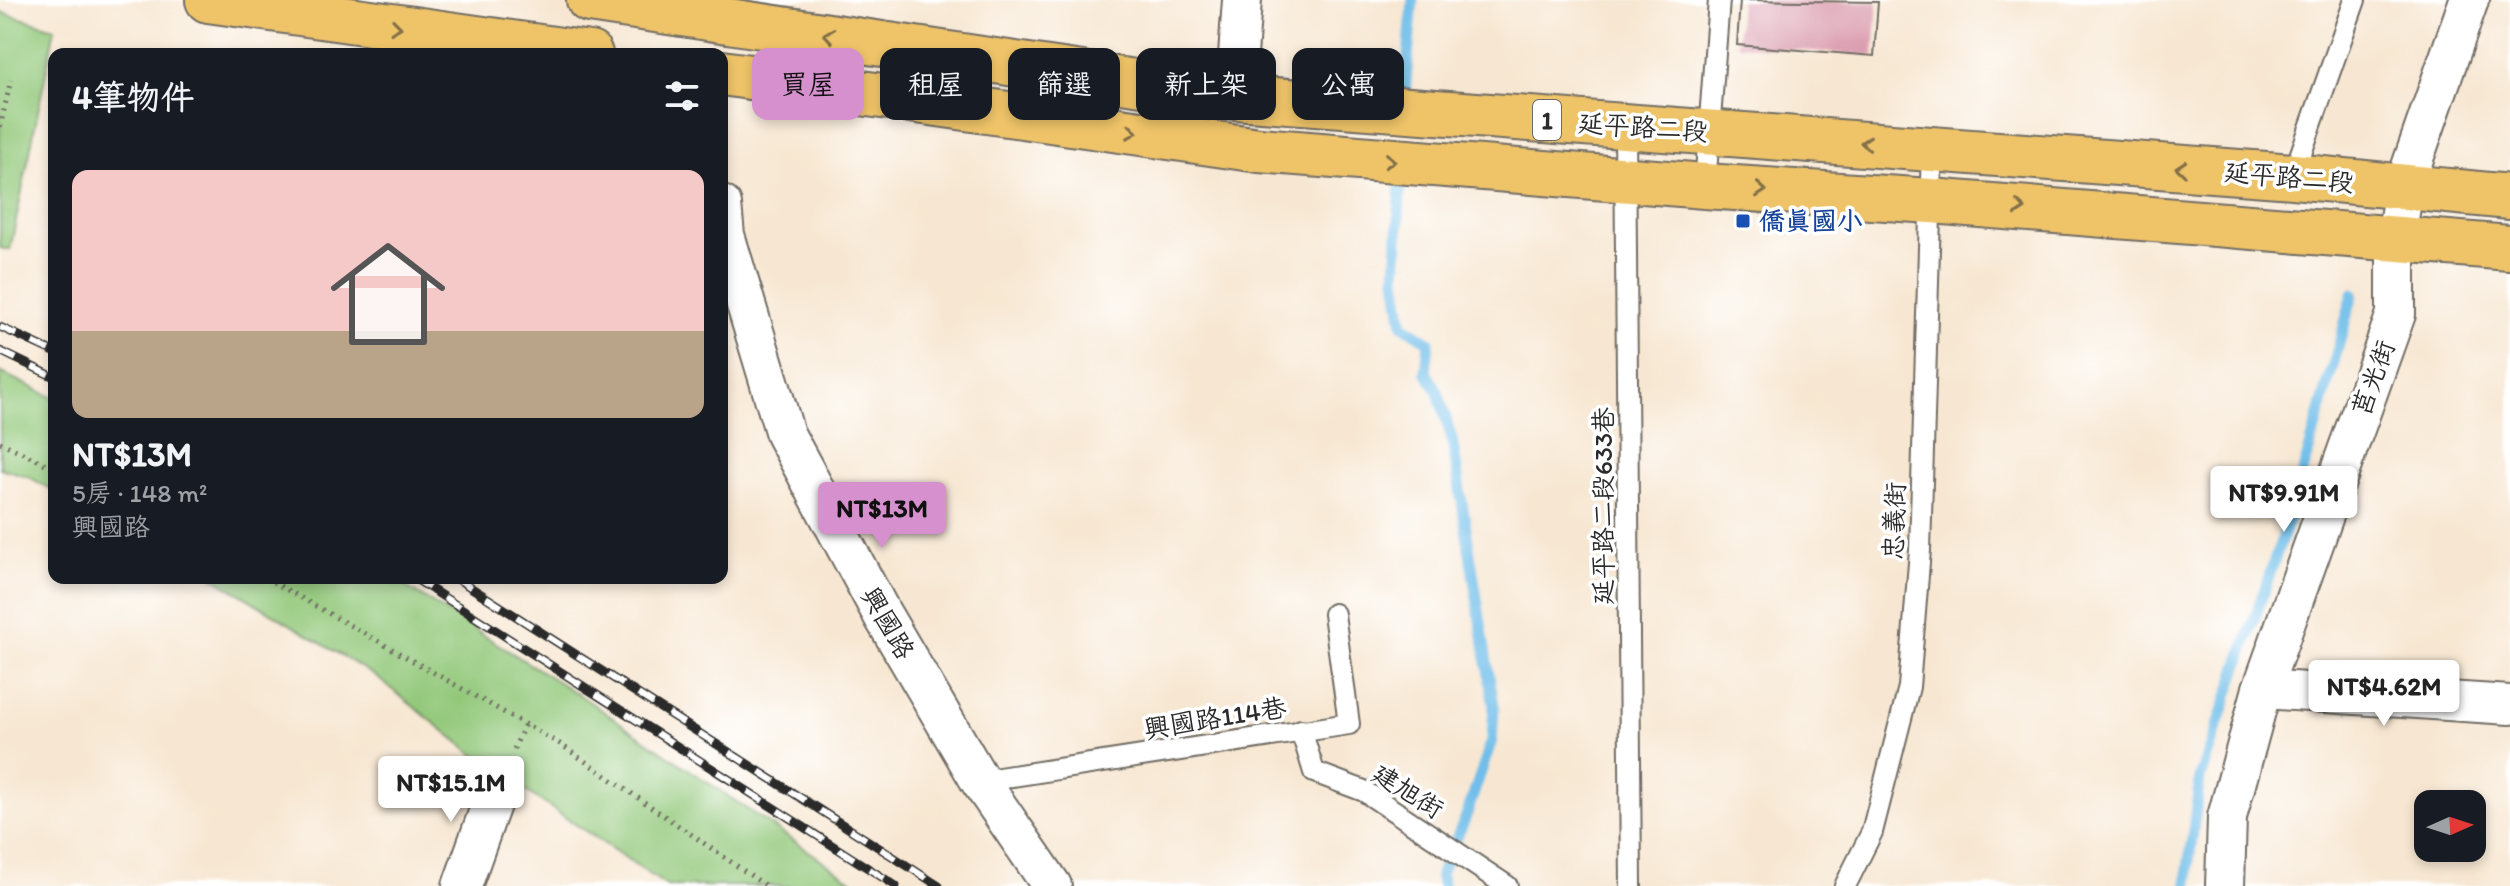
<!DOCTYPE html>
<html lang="zh-TW">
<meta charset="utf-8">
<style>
body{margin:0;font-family:Itim,"LXGW WenKai TC",sans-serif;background:#242831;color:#f1f3f6;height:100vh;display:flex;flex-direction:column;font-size:30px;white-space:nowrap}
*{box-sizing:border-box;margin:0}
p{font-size:26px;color:#9ea1a6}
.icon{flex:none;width:44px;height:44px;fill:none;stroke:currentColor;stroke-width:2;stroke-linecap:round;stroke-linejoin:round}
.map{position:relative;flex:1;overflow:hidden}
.details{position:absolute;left:48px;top:48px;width:680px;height:536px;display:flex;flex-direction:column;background:#171b24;border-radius:16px;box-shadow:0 4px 12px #0003}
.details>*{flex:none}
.hud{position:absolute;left:752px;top:48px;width:760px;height:72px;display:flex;gap:16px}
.needle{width:52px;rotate:87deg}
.controls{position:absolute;left:2414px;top:790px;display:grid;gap:16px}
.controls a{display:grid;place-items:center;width:72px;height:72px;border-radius:16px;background:#171b24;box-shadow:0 4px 12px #0003;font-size:40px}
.price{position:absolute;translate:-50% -68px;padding:0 18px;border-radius:8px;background:#fff;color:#222;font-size:26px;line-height:52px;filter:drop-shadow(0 2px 4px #0008)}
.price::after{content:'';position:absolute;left:50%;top:48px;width:24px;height:18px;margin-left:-12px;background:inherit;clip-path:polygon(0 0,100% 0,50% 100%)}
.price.current{background:#d690ce;color:#111}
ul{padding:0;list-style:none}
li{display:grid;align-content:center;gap:16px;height:424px;padding:0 24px}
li+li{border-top:2px solid #363941}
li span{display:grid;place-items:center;height:248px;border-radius:16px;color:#555}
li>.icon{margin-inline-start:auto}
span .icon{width:144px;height:144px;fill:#fffc;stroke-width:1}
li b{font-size:34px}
h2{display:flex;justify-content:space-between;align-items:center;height:96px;padding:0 24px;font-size:34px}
.tag{padding:0 28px;border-radius:16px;background:#171b24;box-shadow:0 4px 12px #0003;font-size:28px;line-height:72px}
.tag.current{background:#d690ce;color:#111}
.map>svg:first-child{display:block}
</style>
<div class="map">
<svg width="2510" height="886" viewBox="0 0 2510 886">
<rect width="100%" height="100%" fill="#fff"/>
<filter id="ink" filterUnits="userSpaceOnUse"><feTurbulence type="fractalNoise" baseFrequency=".0125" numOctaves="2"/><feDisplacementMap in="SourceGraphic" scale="16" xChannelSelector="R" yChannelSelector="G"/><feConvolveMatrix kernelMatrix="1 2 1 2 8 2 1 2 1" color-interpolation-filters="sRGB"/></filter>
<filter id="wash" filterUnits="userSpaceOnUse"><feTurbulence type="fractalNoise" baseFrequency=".006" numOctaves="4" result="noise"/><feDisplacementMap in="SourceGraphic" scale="32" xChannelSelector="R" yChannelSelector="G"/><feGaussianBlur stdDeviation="1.8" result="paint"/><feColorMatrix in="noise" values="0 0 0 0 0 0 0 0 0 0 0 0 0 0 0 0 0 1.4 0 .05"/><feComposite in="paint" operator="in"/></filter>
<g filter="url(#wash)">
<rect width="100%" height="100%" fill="#f7e7d2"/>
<g fill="#91c778" stroke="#5e7952" stroke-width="2">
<polygon points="0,12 55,28 10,250 0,248"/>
<polygon points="0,372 54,398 54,491 27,476 0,468"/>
<polygon points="214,578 392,578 584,698 860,886 667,886 486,764 375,676"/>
</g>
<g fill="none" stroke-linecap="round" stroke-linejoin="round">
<g stroke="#6fbee9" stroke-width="11">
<polyline points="1404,103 1413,0"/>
<polyline points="1401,172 1396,278 1403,325 1429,342 1426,372 1438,392 1452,439 1494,707 1492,740 1465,819 1440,874 1443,886"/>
<polyline points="2188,886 2188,868 2200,778 2296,497 2353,294"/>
</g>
</g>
<g id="blocks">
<polygon fill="#db9db0" points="1740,0 1878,2 1874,56 1737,45"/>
</g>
</g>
<g filter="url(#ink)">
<use href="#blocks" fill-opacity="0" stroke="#726d65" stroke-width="2"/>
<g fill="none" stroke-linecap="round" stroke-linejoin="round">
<g stroke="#726d65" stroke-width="24">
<g id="lane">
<polyline points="1625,126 1631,886"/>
<polyline points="2293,176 2355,0"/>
<polyline points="1705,186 1719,0"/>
<polyline points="1301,730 1314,772 1364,791 1507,886"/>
<polyline points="980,781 1349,724 1334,614"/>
<polyline points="1845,886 1872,832 1909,687 1920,550 1932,148"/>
</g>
</g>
<g stroke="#726d65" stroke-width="42">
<g id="street">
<polyline points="1235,97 1242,0"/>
<polyline points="722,205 725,235 785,434 883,616 980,781 1052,886"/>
<polyline points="2262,689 2510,705"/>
<polyline points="462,886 499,782"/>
<polyline points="2225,886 2227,817 2262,689 2396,314 2396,238 2404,187 2469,0"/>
</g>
</g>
<g stroke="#726d65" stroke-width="48">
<g id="primary">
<polyline points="208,0 590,54"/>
<polyline points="589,0 1235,97 2293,176 2510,197"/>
<polyline points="722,73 1259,150 1705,186 1931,201 2510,248"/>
</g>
</g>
<g stroke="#726d65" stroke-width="5" stroke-dasharray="2 6" stroke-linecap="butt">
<polyline points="0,127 11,80"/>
<polyline points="0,442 54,468"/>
<polyline points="266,578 560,744 766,886"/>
<polyline points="514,749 525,724"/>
</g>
<use href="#lane" stroke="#fff" stroke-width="20"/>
<use href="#street" stroke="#fff" stroke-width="38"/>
<use href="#primary" stroke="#efc469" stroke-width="44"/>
<g stroke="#2b2b2b" stroke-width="9">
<g id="rail">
<polyline points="0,327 54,352"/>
<polyline points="0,351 54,377"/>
<polyline points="414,578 896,886"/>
<polyline points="456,578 939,886"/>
</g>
</g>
<use href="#rail" stroke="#fff" stroke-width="6" stroke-dasharray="18" stroke-linecap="butt"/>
</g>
<defs><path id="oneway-chevron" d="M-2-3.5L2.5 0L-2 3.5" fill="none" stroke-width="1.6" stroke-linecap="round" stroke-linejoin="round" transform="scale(2)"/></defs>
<g stroke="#837047">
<use href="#oneway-chevron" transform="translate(396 27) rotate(8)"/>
<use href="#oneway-chevron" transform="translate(829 35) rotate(-171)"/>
<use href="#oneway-chevron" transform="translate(1132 132) rotate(8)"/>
<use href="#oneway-chevron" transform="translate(1866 143) rotate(-176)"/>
<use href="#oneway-chevron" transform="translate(1390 161) rotate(5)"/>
<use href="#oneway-chevron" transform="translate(2181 168) rotate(-175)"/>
<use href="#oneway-chevron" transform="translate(1761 190) rotate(4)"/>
<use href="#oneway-chevron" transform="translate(2020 208) rotate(5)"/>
</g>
</g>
<rect fill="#1a4fb4" stroke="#fff" stroke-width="3" x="1735" y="213" width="16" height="16" rx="4"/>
<g text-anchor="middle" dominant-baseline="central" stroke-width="7" stroke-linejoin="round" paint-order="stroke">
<rect fill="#fff" stroke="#6b6b6b" stroke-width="2" x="1533" y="100" width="28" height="40" rx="6"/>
<g font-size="24" font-weight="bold" fill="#2b2b2b">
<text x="1547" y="120">1</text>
</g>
<g font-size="26" fill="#2b2b2b" stroke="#fff">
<text transform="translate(1643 127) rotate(4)">延平路二段</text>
<text transform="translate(2289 177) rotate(5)">延平路二段</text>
<text transform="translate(2373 378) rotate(-70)">莒光街</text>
<text transform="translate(1603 506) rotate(-90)">延平路二段633巷</text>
<text transform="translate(1894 521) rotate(-88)">忠義街</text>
<text transform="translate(888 623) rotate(60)">興國路</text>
<text transform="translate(1215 718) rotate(-9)">興國路114巷</text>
<text transform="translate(1408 791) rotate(32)">建旭街</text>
</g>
<g font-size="26" font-weight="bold" fill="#164399" stroke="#fff" text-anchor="start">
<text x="1759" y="221">僑真國小</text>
</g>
</g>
</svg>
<div class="controls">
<a><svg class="needle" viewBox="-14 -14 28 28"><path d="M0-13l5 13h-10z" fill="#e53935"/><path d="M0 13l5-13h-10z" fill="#9ea1a6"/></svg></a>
</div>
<b class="price" style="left:2284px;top:534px">NT$9.91M</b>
<b class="price current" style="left:882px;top:550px">NT$13M</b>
<b class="price" style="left:2384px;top:728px">NT$4.62M</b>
<b class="price" style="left:451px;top:824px">NT$15.1M</b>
<div class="hud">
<a class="tag current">買屋</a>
<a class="tag">租屋</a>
<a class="tag">篩選</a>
<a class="tag">新上架</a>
<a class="tag">公寓</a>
</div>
<section class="details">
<h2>4筆物件<svg class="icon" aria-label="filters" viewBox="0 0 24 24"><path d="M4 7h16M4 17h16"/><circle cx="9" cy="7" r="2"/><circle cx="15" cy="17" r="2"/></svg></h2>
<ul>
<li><span style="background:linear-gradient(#f6c9c9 65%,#b9a48a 0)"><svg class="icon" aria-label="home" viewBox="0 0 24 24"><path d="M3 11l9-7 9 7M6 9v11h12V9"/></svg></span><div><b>NT$13M</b><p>5房 · 148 m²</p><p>興國路</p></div></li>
</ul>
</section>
</div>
